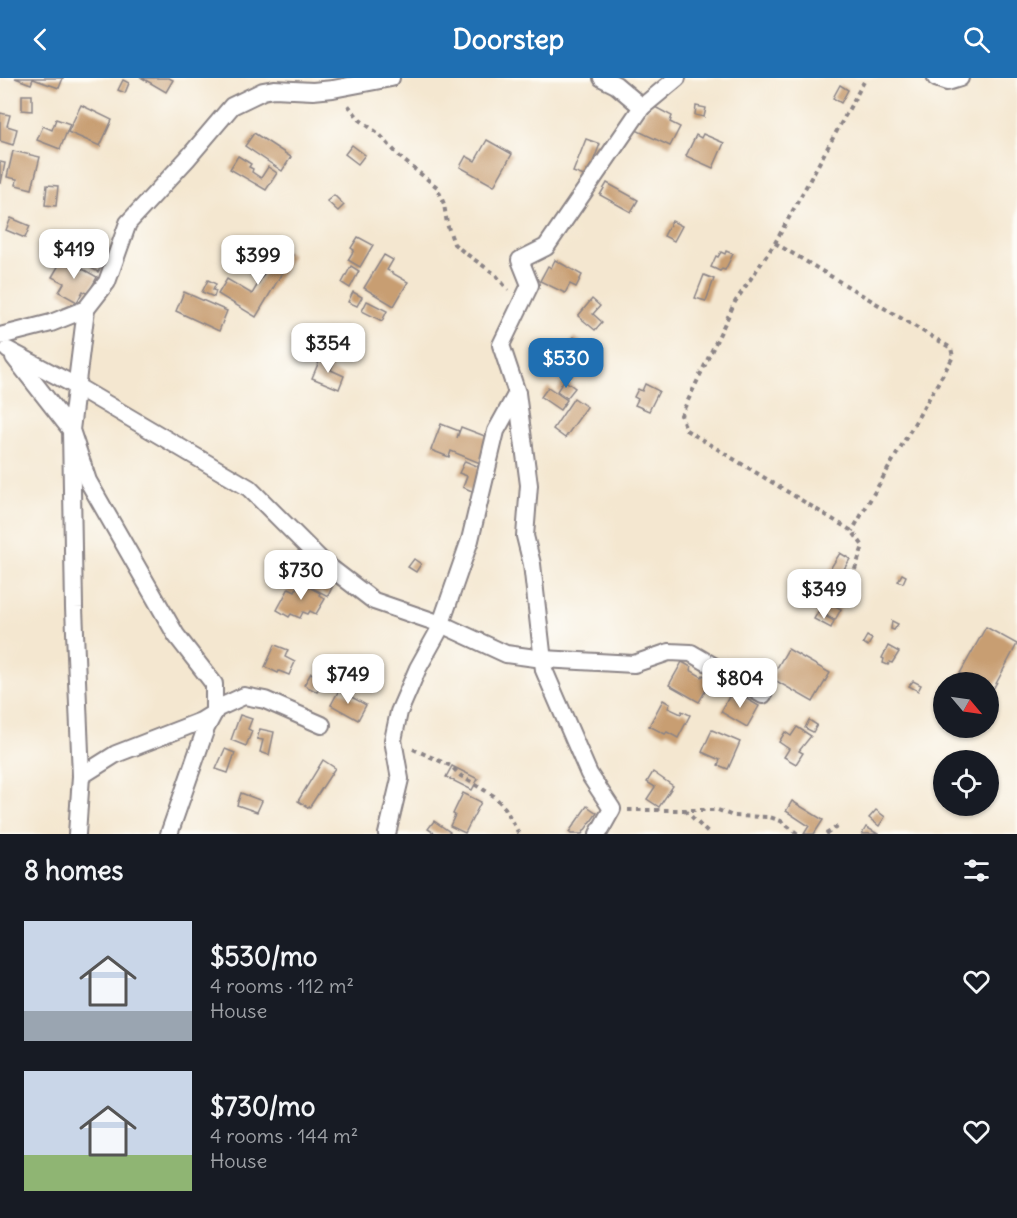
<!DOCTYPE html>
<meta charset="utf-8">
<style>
body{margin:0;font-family:Delius,sans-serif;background:#242831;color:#f1f3f6;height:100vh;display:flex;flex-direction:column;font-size:22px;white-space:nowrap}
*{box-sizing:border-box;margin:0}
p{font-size:20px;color:#9ea1a6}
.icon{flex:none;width:33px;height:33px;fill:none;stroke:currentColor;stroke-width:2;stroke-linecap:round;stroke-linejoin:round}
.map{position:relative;height:756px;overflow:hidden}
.details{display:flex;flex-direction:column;background:#171b24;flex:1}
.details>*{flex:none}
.needle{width:39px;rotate:119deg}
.fabs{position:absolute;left:933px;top:594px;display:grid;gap:12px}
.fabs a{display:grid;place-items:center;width:66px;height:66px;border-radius:50%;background:#171b24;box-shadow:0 2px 4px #0004;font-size:30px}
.price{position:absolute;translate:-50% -51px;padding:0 14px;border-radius:12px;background:#fff;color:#222;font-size:20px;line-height:39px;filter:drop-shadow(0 2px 3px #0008)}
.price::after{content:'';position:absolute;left:50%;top:36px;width:18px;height:14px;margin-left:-9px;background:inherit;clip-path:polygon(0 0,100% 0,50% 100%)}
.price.on{background:#1f6fb2;color:#fff}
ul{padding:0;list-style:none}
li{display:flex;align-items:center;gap:18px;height:150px;padding:0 24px}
li span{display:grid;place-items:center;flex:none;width:168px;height:120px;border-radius:0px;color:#555}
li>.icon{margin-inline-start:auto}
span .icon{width:72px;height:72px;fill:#fffc;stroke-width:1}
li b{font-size:26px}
h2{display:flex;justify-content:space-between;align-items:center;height:72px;padding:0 24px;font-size:26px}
header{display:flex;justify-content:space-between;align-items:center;height:78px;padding:0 24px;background:#1f6fb2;color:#fff;font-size:27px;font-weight:700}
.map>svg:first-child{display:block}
</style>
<header><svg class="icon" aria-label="back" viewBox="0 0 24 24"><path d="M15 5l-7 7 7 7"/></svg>Doorstep<svg class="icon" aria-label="search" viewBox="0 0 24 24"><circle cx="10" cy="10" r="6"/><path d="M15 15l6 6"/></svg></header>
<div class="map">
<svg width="1017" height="756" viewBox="0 0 1017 756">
<rect width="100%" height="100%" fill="#fdfcf7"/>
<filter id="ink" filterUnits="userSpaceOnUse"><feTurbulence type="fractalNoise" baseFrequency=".0167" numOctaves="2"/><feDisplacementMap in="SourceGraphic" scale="12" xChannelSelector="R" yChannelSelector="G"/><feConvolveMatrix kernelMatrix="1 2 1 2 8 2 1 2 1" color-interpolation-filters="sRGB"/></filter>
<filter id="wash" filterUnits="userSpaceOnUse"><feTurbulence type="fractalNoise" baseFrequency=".008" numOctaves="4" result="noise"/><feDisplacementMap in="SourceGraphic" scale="24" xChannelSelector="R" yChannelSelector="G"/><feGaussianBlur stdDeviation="1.35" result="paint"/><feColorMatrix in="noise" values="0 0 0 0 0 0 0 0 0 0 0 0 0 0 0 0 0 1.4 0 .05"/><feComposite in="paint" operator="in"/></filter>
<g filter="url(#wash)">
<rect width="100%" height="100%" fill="#f4e7d0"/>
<g id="blocks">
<g fill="#c89e72">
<polygon points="15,0 63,0 59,10 33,1 31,6"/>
<polygon points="142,0 169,0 173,2 166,14"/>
<polygon points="123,2 129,5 125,15 118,12"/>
<polygon points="840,7 848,12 841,25 833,20"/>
<polygon points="22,17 32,17 32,33 22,32"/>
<polygon points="81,27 112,42 100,68 68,54"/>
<polygon points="653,28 672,38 670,44 680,49 670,68 636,52 648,30 652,32"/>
<polygon points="696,28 706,30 704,39 695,37"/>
<polygon points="0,35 10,37 7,48 17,51 13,67 0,63"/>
<polygon points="56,41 70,46 60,71 37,62 43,48 52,52"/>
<polygon points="254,55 291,79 282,93 245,68"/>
<polygon points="703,56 724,65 713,90 686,78 696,57 701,60"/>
<polygon points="586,61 600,66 587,99 573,94"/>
<polygon points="487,62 512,76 494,108 460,89 466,78 475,83"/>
<polygon points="352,67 365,77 358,86 345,76"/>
<polygon points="13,73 40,79 32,111 16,107 17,101 7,99"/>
<polygon points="238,78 251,86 249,89 253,91 252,94 261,100 268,89 277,95 266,112 230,91"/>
<polygon points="0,84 5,85 1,105 0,105"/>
<polygon points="607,105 638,122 631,134 600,117"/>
<polygon points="47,107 58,108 56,128 45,127"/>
<polygon points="334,117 344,127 338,133 327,123"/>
<polygon points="11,140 30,148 25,160 6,152"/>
<polygon points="672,143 682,148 674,163 664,158"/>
<polygon points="358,159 373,167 360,189 348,182 354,172 351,170"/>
<polygon points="280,169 293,177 256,239 218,216 227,201 252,216"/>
<polygon points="726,173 733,176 725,192 722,191 720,193 711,189 716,178 718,179 721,174 725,176"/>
<polygon points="384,177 393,182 387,192 408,204 394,228 364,210"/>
<polygon points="63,180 97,199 88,216 83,213 77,224 59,214 64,205 52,199"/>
<polygon points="555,182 582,197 576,209 570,206 565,215 540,203 548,188 551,190"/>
<polygon points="93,185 101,189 98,194 91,190"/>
<polygon points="351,188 359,193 350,210 342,205"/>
<polygon points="704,197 714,201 706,223 695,220"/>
<polygon points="208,202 216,206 213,212 216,213 214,219 202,214"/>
<polygon points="184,214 227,233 219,253 176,233"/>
<polygon points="353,214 362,219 357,228 348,224"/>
<polygon points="592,221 600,228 593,236 602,244 595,252 578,238"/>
<polygon points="367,223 387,233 382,243 362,233"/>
<polygon points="574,259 583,265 572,280 580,286 571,299 554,286"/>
<polygon points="321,279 334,285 331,292 344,298 339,311 312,300"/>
<polygon points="564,302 575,310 567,320 557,313"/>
<polygon points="645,306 659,313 649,333 635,327 638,321 634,319 638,311 642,313"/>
<polygon points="548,309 567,322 560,332 541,319"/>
<polygon points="574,320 587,329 565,360 553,351"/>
<polygon points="441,346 459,353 457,360 461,349 490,360 480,385 451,373 449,379 431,372"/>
<polygon points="465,383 484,391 474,414 463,409 467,398 459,395"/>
<polygon points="840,475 850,481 830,515 819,509"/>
<polygon points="414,481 421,486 416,494 408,489"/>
<polygon points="902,496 906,498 903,505 898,503"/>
<polygon points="316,498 333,507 328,518 310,509"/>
<polygon points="300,504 320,515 319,517 325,521 316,536 310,533 308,536 303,534 300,540 291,536 289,539 277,532 289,510 295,513"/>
<polygon points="828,524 841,531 835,542 822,535"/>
<polygon points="818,534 834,543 831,550 814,541"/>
<polygon points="892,543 898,546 894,552 891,551"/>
<polygon points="986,549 1017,566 990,617 988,616 988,604 968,604 958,599"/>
<polygon points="867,558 872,561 868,568 863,565"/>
<polygon points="275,567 288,572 285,579 295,584 289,597 279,593 278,595 265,589"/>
<polygon points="888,568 899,574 892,585 890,584 888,587 883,585 884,581 882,580"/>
<polygon points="788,571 830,595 813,624 771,600"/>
<polygon points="682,584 691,589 690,592 702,599 703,597 712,601 699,624 669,607"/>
<polygon points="311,595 324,601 317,614 304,607"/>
<polygon points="913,603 921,607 918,613 909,608"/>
<polygon points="339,612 366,627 358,642 331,627"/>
<polygon points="731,615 739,619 740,617 759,628 747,649 721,634"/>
<polygon points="663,622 670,626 668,630 681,636 682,633 690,637 678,660 667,654 665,656 649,648"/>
<polygon points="240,637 252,641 248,651 252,653 246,668 231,662"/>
<polygon points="809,642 817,647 813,654 805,650"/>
<polygon points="797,649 811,658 799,673 803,675 796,686 784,679 789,671 779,664 785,654 791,658"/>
<polygon points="260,651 274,654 269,677 260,674 263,662 257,661"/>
<polygon points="712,652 740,664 728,691 718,687 720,682 702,674"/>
<polygon points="225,671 235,675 228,695 216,691"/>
<polygon points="323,682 335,690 309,730 298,723"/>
<polygon points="452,688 478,701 472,712 446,699"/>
<polygon points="653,694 673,708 659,729 647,721 655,709 647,704"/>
<polygon points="241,715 262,723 257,734 237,727"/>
<polygon points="463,715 481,724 465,755 450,748 455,737 453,736"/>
<polygon points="792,723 823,742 814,756 804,756 809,748 786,733"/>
<polygon points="587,728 597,735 582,756 571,756 569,754"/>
<polygon points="876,732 885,739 879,748 869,740"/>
<polygon points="434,743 450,754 449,756 436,756 428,751"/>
<polygon points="866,749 878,756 862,756"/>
</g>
</g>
</g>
<g filter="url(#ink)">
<use href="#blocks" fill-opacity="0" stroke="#8b8486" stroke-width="1.5"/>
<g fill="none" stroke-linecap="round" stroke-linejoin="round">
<g stroke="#8b8486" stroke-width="20">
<g id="minor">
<polyline points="602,0 616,7 642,29"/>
<polyline points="936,0 947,4 960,0"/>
<polyline points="0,258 51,245 86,231 107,204 128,145 187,81 232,28 263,13 274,11 313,13 333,11 391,0"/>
<polyline points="8,272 76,308 249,410 323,484 374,523 441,546 506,576 543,581 634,586 669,574 691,575 763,617"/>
<polyline points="14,279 71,352 74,530 81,698 77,756"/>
<polyline points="517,315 529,407 525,458 532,486 544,592 589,696 612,731 598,756"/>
<polyline points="81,698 116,676 201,643 214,635 214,606 176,557 88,403 71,352 86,231"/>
<polyline points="169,756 206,650 216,631 244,618 265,622 322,647"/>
<polyline points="387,756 400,701 393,662 399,634 418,590 438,554 470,462 496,353 517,315 501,267 530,207 520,182 546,169 642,29 677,0"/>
</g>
</g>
<g stroke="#8b8486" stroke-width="4" stroke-dasharray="4.5 4.5" stroke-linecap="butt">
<polyline points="348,27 360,42 379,56 402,81 437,109 444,126 447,146 454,166 465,175 495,196 508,212"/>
<polyline points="775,165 951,270 953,279 852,453"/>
<polyline points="849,509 863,468 852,453 686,352 681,337 735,224 775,165 866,0"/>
<polyline points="413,671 451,688 461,698 494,718 505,730 519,756"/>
<polyline points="628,732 718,732 733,738 770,739 781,743 798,756"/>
<polyline points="685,732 709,756"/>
<polyline points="826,756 840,747"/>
</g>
<use href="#minor" stroke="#fff" stroke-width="16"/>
</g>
</g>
</svg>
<div class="fabs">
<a><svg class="needle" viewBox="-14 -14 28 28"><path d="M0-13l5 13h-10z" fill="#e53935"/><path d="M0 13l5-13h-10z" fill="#9ea1a6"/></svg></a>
<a><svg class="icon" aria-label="locate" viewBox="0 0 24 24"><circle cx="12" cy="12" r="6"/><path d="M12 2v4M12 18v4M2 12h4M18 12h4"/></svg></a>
</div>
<b class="price" style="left:74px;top:202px">$419</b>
<b class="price" style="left:258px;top:208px">$399</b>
<b class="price" style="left:328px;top:296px">$354</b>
<b class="price on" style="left:566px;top:311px">$530</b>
<b class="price" style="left:301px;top:523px">$730</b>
<b class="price" style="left:824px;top:542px">$349</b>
<b class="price" style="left:348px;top:627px">$749</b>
<b class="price" style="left:740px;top:631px">$804</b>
</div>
<section class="details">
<h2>8 homes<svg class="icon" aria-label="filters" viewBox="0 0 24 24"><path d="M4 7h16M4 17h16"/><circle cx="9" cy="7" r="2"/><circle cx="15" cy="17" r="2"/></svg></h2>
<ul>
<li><span style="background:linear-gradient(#c9d6e8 75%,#9aa5b1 0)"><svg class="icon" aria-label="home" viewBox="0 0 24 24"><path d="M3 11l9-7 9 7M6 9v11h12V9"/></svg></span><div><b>$530/mo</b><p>4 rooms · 112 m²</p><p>House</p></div><svg class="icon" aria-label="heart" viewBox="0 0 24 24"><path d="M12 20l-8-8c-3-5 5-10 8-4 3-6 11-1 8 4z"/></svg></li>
<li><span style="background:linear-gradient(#c9d6e8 70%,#8fb573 0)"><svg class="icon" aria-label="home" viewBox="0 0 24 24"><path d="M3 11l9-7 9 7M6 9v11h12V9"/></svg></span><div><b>$730/mo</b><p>4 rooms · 144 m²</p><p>House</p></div><svg class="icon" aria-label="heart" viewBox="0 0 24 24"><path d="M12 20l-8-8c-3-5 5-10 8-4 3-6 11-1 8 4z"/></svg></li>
</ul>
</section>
